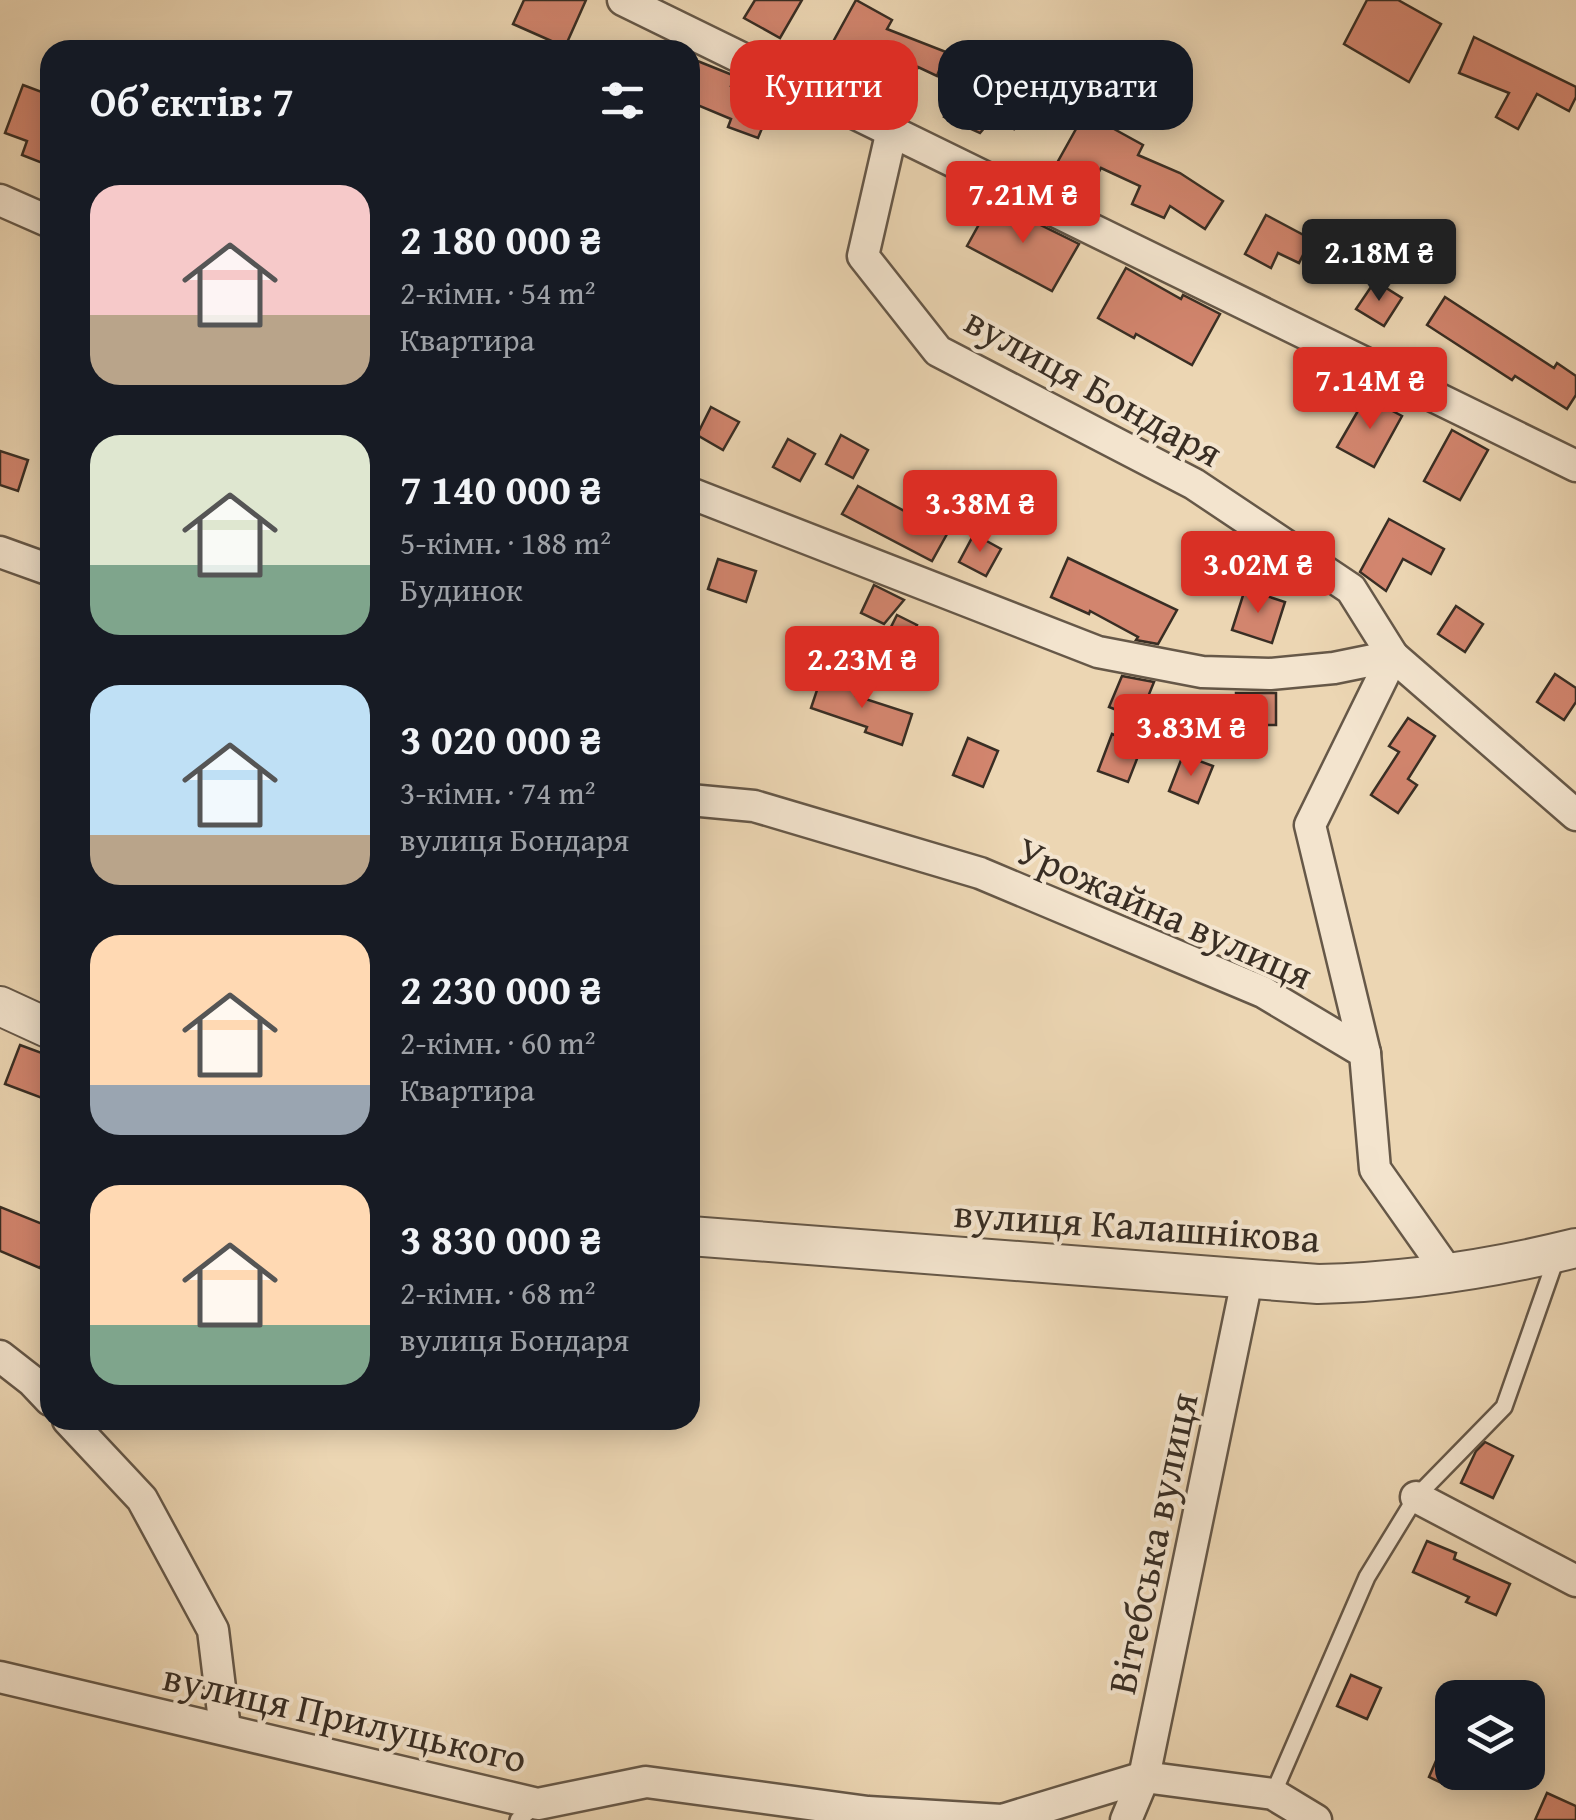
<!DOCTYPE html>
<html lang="uk">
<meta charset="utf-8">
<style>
body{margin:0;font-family:"Gentium Book Plus",serif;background:#242831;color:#f1f3f6;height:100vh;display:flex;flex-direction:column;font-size:38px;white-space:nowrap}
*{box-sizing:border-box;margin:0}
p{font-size:32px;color:#9ea1a6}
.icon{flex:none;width:55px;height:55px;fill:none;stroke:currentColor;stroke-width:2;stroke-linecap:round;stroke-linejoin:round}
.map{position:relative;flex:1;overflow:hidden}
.panel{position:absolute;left:40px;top:40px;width:660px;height:1390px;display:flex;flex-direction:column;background:#171b24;border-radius:30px;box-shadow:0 5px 25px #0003}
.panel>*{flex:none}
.banner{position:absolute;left:730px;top:40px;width:695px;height:90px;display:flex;gap:20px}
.controls{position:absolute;left:1435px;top:1680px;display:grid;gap:20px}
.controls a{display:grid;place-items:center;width:110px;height:110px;border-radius:20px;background:#171b24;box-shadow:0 5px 25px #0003;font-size:50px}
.price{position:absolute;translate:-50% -85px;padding:0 22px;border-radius:10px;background:#d93025;color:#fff;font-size:32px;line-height:65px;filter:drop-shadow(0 2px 5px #0008)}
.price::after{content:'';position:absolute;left:50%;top:60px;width:30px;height:22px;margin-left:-15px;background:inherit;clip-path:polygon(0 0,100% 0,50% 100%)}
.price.current{background:#222;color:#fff}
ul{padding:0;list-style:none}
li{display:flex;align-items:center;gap:30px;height:250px;padding:0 50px}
li span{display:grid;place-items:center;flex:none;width:280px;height:200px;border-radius:30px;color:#555}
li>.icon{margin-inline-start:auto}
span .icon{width:120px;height:120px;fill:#fffc;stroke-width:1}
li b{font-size:42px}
h2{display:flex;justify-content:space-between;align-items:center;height:120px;padding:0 50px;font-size:42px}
.tag{padding:0 35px;border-radius:30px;background:#171b24;box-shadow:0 5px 25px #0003;font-size:35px;line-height:90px}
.tag.current{background:#d93025;color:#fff}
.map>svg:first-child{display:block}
</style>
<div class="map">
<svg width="1576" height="1820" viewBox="0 0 1576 1820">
<rect width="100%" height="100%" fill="#ecd6b3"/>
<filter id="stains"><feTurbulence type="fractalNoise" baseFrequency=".002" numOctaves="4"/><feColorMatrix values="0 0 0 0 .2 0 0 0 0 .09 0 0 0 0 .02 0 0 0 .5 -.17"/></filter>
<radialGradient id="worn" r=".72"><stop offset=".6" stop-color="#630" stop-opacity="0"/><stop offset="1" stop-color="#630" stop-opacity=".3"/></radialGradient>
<g fill="#d2856e" stroke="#392e24" stroke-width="2.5">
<polygon points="524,0 586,0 565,47 513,24"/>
<polygon points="755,0 802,0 780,38 744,18"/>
<polygon points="856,0 892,20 887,29 946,52 937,76 918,67 910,85 866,67 864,71 828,51"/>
<polygon points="1367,0 1398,0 1441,24 1409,82 1344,44"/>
<polygon points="1474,37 1576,87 1576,97 1569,111 1537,94 1518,129 1496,117 1509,93 1459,73"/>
<polygon points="690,58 735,76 731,86 773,102 758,138 728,127 731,119 690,102"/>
<polygon points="966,70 1029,99 1014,129 992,119 980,133 944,117"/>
<polygon points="23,85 50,95 50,166 22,155 27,141 5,133"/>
<polygon points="1085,113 1143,145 1138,155 1180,173 1223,201 1205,229 1170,206 1164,218 1132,204 1140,186 1101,168 1093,183 1057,163"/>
<polygon points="992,201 1079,244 1052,291 967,246"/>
<polygon points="1266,215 1311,239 1299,263 1278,253 1271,268 1245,254"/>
<polygon points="1126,268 1181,299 1183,295 1220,314 1192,365 1136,334 1134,338 1098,318"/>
<polygon points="1375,281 1402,298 1384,326 1356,309"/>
<polygon points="1445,297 1554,368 1557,363 1576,376 1576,395 1567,409 1515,376 1512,380 1427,325"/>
<polygon points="1366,397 1402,416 1374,467 1337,447"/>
<polygon points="711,407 739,422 723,450 697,435"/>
<polygon points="1452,430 1488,450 1460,500 1424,481"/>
<polygon points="841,435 868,450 853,478 826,464"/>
<polygon points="788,439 815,454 800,481 773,467"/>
<polygon points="0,451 28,460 18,491 0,485"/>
<polygon points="858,486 947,534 932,561 842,514"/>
<polygon points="1389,519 1444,549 1431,574 1403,559 1386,591 1360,572"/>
<polygon points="974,534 1001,549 986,576 959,562"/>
<polygon points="1068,558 1177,610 1158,644 1136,640 1138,637 1090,611 1089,614 1051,597"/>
<polygon points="718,559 756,571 746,602 708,589"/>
<polygon points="874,585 904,600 884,624 861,613"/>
<polygon points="1245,589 1285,602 1272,643 1232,630"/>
<polygon points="1456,606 1483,624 1465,652 1438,634"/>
<polygon points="897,615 917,625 901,657 881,647"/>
<polygon points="1555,674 1576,688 1576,702 1564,720 1537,702"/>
<polygon points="1122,676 1154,682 1139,719 1109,707"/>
<polygon points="821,678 858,690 856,696 912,714 902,745 865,732 867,727 811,708"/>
<rect x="1236" y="693" width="40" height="32"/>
<polygon points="1408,718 1435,736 1408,779 1417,785 1398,813 1371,795 1399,752 1389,746"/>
<polygon points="1112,734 1142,746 1128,782 1098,771"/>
<polygon points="968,738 998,751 983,787 953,775"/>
<polygon points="1183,755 1213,766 1198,803 1169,791"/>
<polygon points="20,1045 50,1056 50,1101 5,1084"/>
<polygon points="0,1207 50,1227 50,1244 40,1268 0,1251"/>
<polygon points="1485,1442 1513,1456 1493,1498 1461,1483 1476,1451"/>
<polygon points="1427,1541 1456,1553 1454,1559 1510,1584 1496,1615 1466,1602 1469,1597 1413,1572"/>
<polygon points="1351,1675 1381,1688 1367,1719 1337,1706"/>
<polygon points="1452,1724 1452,1788 1429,1777"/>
<polygon points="1547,1793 1576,1806 1576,1820 1535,1820"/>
</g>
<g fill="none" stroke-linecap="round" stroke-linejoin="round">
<g stroke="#665848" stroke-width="20">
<g id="service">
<polyline points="1273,1794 1367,1577 1416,1497 1504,1407 1557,1256"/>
<polyline points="518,1820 538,1804"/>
</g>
</g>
<g stroke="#665848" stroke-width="35">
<g id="minor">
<polyline points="623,0 1576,466"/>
<polyline points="892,130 863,256 938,351 1194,484 1351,589 1393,656 1310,825 1365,1053"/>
<polyline points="0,200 50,222"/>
<polyline points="690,493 1098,652 1202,672 1270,674 1334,668 1393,656 1576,815"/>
<polyline points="0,552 50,570"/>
<polyline points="690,800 754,806 980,873 1263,992 1365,1053 1375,1169 1449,1274"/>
<polyline points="0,1356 32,1381 50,1400"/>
<polyline points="68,1420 142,1499 213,1630 225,1729"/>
<polyline points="1416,1497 1576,1581"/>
<polyline points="0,1677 538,1804 646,1782 868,1812 1002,1820 1144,1777 1273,1794 1316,1820"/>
<polyline points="1126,1820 1144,1777 1247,1280"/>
</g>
</g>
<g stroke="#665848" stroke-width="42">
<g id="tertiary">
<polyline points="0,1006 50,1029"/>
<path d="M690 1236 1318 1284C1406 1282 1491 1269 1576 1248"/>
</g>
</g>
<use href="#service" stroke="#f3e4ce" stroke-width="15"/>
<use href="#minor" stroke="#f3e4ce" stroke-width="30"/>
<use href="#tertiary" stroke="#f3e4ce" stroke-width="38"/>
</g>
<g text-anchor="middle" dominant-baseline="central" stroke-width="8" stroke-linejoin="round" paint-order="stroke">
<g font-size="40" fill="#392e24" stroke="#f3e4ce">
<text transform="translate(1094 386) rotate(29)">вулиця Бондаря</text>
<text transform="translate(1165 912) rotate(24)">Урожайна вулиця</text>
<text transform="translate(1137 1225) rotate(4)">вулиця Калашнікова</text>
<text transform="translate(1152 1543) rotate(-78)">Вітебська вулиця</text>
<text transform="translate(345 1717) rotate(13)">вулиця Прилуцького</text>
</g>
</g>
<rect width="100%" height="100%" filter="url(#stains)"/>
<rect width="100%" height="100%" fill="url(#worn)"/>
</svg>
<div class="controls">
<a><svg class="icon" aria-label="layers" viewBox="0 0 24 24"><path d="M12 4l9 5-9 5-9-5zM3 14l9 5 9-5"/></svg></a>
</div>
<b class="price" style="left:1023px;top:246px">7.21M ₴</b>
<b class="price current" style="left:1379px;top:304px">2.18M ₴</b>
<b class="price" style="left:1370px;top:432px">7.14M ₴</b>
<b class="price" style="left:980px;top:555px">3.38M ₴</b>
<b class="price" style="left:1258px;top:616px">3.02M ₴</b>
<b class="price" style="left:862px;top:711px">2.23M ₴</b>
<b class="price" style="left:1191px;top:779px">3.83M ₴</b>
<div class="banner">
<a class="tag current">Купити</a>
<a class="tag">Орендувати</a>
</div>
<section class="panel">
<h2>Об’єктів: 7<svg class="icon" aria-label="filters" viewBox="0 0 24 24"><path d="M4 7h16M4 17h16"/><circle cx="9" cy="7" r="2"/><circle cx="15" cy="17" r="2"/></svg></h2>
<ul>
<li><span style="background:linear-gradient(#f6c9c9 65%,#b9a48a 0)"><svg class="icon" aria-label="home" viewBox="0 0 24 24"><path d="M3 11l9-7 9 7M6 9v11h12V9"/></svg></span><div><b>2 180 000 ₴</b><p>2-кімн. · 54 m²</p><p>Квартира</p></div></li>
<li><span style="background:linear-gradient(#dfe7d0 65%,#7fa58c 0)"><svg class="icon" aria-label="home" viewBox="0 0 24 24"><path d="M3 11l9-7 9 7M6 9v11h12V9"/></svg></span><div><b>7 140 000 ₴</b><p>5-кімн. · 188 m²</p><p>Будинок</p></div></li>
<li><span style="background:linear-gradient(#bfe0f5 75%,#b9a48a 0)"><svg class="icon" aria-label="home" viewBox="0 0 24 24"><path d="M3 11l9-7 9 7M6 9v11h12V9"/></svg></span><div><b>3 020 000 ₴</b><p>3-кімн. · 74 m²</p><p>вулиця Бондаря</p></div></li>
<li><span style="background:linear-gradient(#ffd9b3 75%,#9aa5b1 0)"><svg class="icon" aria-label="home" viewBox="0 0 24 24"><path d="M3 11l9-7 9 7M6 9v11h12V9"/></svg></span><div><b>2 230 000 ₴</b><p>2-кімн. · 60 m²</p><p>Квартира</p></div></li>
<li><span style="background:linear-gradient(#ffd9b3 70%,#7fa58c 0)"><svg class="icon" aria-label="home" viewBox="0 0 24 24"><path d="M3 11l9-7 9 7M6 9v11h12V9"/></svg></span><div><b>3 830 000 ₴</b><p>2-кімн. · 68 m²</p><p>вулиця Бондаря</p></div></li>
</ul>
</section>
</div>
